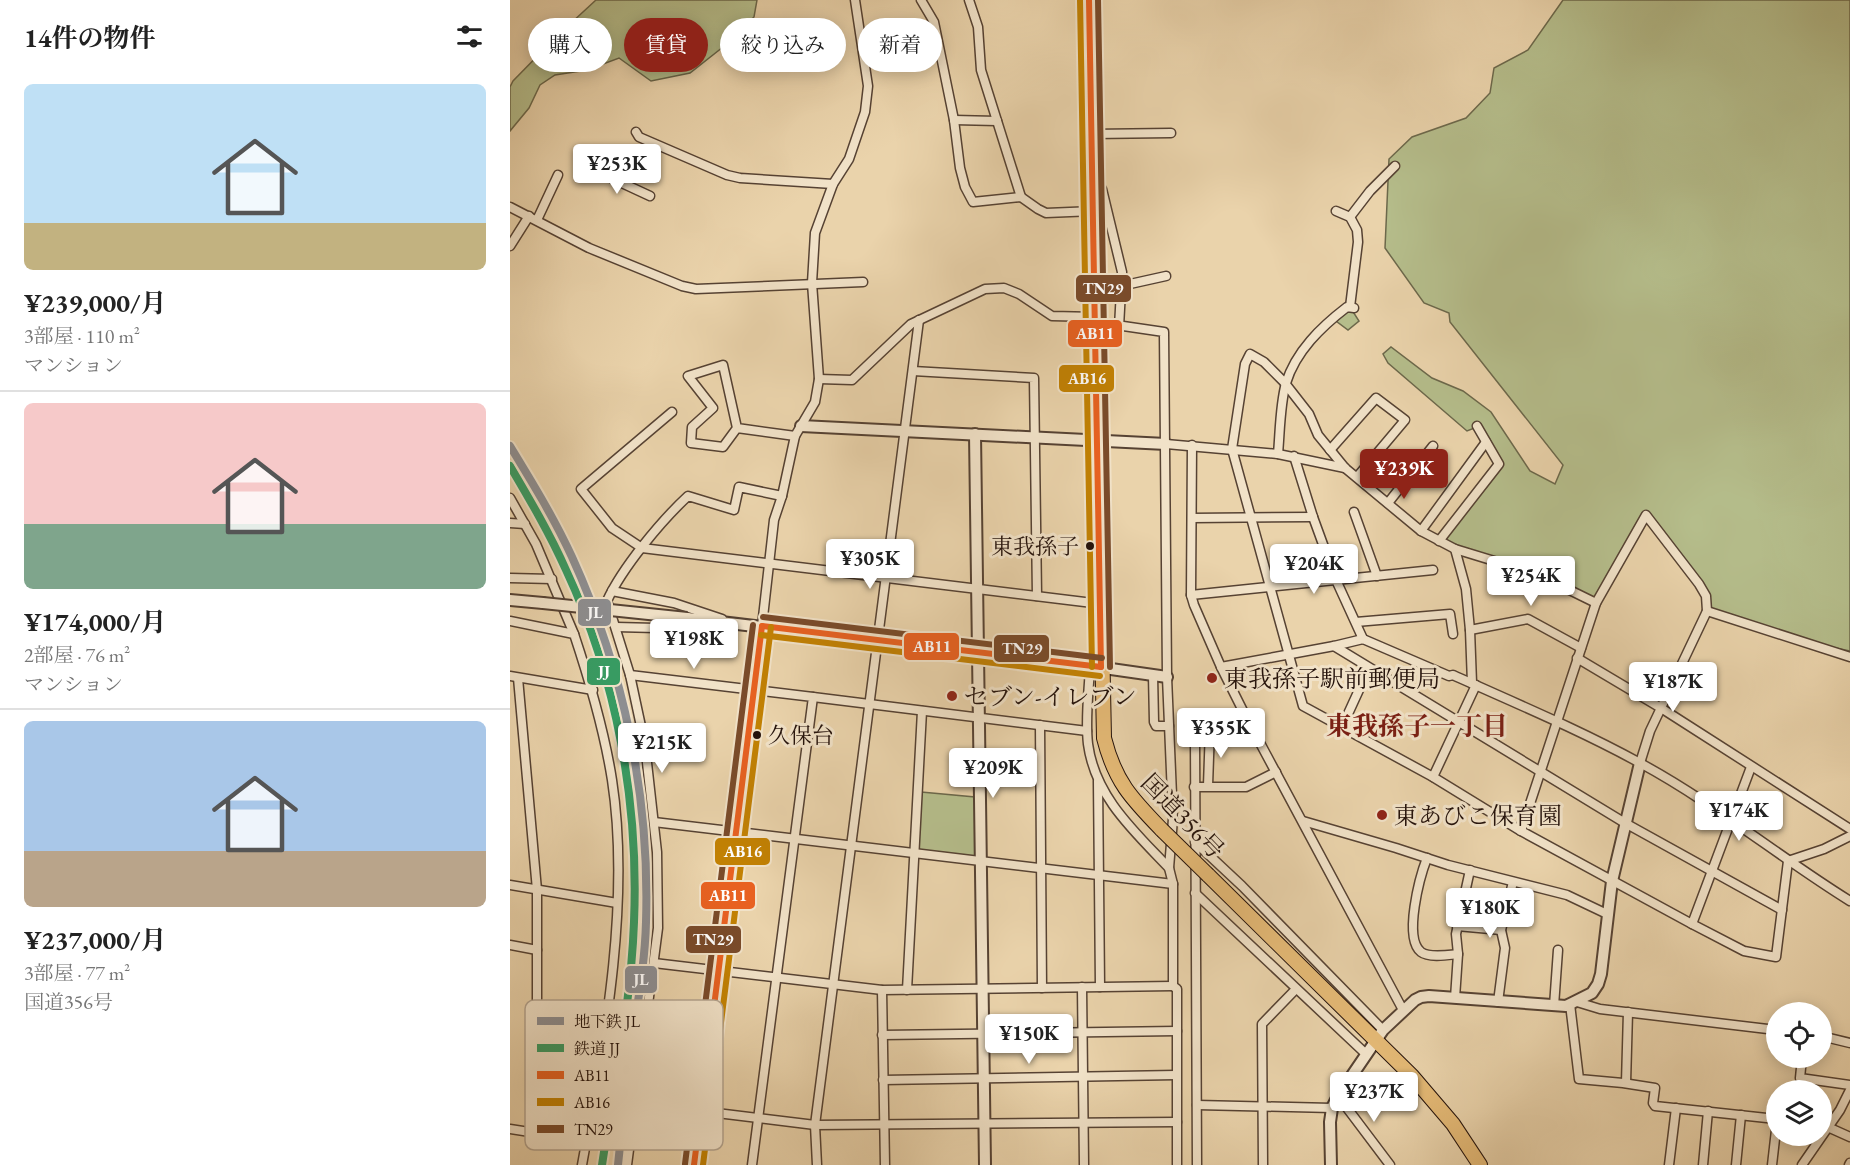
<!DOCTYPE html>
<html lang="ja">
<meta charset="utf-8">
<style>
body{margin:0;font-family:"EB Garamond","Noto Serif JP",serif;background:#f6f6f6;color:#222;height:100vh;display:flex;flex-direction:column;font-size:22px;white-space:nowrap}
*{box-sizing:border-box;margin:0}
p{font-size:20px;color:#767676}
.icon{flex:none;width:33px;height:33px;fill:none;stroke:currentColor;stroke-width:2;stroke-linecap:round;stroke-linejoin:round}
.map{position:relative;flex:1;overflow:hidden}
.details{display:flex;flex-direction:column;background:#fff;width:510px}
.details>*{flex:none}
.guide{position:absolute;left:18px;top:18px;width:570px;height:54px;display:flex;gap:12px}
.tools{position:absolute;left:1256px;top:1002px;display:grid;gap:12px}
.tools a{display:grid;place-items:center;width:66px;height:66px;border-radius:50%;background:#fff;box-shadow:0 3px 15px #0003;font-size:30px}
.price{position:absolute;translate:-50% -51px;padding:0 14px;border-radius:6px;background:#fff;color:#222;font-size:20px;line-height:39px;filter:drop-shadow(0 2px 3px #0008)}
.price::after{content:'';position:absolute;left:50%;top:36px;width:18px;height:14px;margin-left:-9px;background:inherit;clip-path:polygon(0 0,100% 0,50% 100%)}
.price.current{background:#8f2418;color:#fff}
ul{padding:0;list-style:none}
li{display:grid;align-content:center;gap:12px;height:318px;padding:0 24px}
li+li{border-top:2px solid #e0e0e0}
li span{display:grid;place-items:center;height:186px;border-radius:9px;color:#555}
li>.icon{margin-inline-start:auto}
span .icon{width:108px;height:108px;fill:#fffc;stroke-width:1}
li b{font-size:26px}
h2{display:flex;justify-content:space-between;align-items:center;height:72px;padding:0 24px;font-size:26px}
.chip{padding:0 21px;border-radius:27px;background:#fff;box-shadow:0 3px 15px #0003;font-size:21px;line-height:54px}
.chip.current{background:#8f2418;color:#fff}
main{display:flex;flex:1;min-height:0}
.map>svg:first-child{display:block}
</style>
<main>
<section class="details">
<h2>14件の物件<svg class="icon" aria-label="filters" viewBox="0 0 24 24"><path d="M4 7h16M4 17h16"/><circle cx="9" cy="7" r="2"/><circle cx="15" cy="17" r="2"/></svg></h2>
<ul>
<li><span style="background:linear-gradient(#bfe0f5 75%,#c2b280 0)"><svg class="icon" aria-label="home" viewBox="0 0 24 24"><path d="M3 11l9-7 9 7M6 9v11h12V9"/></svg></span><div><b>¥239,000/月</b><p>3部屋 · 110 m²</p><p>マンション</p></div></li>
<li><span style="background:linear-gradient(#f6c9c9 65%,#7fa58c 0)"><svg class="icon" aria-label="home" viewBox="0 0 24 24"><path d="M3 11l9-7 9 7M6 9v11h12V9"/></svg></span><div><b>¥174,000/月</b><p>2部屋 · 76 m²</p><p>マンション</p></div></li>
<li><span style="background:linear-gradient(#a9c7e8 70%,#b9a48a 0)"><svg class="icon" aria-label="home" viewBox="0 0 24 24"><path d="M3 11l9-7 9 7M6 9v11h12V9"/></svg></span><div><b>¥237,000/月</b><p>3部屋 · 77 m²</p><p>国道356号</p></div></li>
</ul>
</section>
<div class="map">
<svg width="1340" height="1165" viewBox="0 0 1340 1165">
<rect width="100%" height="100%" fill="#ead3ab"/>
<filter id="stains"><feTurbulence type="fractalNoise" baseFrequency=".00333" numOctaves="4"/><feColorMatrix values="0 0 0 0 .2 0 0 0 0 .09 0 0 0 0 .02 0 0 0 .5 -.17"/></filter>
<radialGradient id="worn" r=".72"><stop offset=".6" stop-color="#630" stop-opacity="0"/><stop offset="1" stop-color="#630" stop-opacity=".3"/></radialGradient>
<g fill="#b5bd8b" stroke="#6c684b" stroke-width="1.5">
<polygon points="86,0 247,0 244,17 213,47 180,73 141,81 109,58 77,70 45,75 30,85 19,108 0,131 0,87 3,81 47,36"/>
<polygon points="1053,0 1340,0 1340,651 1293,641 1197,611 1189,584 1137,516 1086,603 1027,574 929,541 989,464 967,427 957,431 878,363 873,354 881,347 922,378 953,391 981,412 1020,471 1045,484 1053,465 940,322 939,313 914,303 875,248 879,159 902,137 956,118 980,93 984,68 1018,50"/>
<polygon points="840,307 849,321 838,330 822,318"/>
<polygon points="411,792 465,797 466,857 407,850"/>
</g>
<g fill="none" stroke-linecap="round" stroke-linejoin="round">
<g stroke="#564233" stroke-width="11">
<g id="minor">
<polyline points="411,0 424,22 444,120 450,168 455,187 463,202 511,197 528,209 536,213 584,211"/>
<polyline points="459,0 468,27 471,70 511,197"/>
<polyline points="444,120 487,121"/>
<polyline points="126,132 129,137 217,175 230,178 323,184"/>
<polyline points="582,134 661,133"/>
<polyline points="86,171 140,196"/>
<polyline points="583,185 592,189 612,272 609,327"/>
<polyline points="0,207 79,248 172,286 186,289 353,282"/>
<polyline points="826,211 840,217 847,230 848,242 840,307"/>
<polyline points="840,217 860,191 885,166"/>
<polyline points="27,220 48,175"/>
<polyline points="0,246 19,216"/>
<polyline points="611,286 656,276"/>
<polyline points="586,322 654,332 657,677 663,819 659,868 663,884 663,986 667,989 667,1165"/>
<polyline points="403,371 524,378 527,596"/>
<polyline points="309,379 342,380 401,324 475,289 494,288 509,294 542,316 586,317"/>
<polyline points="162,412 71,489 102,528 132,548 591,604"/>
<polyline points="227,428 213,447 181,443 182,427 203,408 178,376 213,365 227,428 285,436"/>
<polyline points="656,444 768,454 835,468"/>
<polyline points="682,445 681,595 684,605 711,667 734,713 893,1010"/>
<polyline points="820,450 866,398 895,420 847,477"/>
<path d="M768 454C770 432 770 404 776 383 786 351 811 327 837 307L844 308"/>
<polyline points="784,456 803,517 826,580 853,639"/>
<polyline points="0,498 26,544 64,634"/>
<polyline points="878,503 923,446"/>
<polyline points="844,512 867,576"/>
<polyline points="682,518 803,517"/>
<polyline points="0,523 15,524"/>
<polyline points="911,531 976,442"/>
<polyline points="929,541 989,464 967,426"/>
<polyline points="945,549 1027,574 1086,603"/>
<polyline points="0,578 42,579"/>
<polyline points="102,591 164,603 212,619"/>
<polyline points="681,595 923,570"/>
<polyline points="1197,611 1340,657"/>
<path d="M0 621 64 634C80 682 94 729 102 780 121 903 94 1043 72 1165"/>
<polyline points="846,622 940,614 943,634"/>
<polyline points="252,626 264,520 272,496 285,436 305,402 309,379 302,283 305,233 323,184 339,159 355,112 358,86 345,0"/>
<polyline points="106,627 186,629 210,624"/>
<polyline points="960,630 1018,619 1071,648"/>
<polyline points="824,646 1115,823 1272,910"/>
<polyline points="1067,658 1151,708 1340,829"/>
<path d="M580 666C579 691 575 718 578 744 585 797 625 832 659 868"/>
<path d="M711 667 824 646 853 639 939 676 943 675C1005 703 1070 730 1130 763 1204 803 1269 857 1340 901"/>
<polyline points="120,675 303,697 242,1165"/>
<polyline points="643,675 644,722 646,726 659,726"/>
<polyline points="0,676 83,690"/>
<polyline points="8,678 27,890 27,1133"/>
<polyline points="962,683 960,630 956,589 945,549 911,531 835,468 808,435 799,414 774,382 754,362 740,354 735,364 722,449 793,706 923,777 1011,831 1182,924 1234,951 1266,957 1278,861 1314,849 1340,836"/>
<polyline points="303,697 577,731"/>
<polyline points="530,725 532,988"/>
<polyline points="832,727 859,668"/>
<polyline points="923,777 966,685"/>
<polyline points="588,781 590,987"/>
<polyline points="698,786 700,728"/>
<polyline points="684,787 736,787 766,772"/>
<polyline points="793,821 886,848 938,865 1057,895 1097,914"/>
<polyline points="144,822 663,884"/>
<polyline points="1011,831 1086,603 1136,515 1189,584 1196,596 1197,611 1140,731 1130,763"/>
<polyline points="685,842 732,886 873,1030"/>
<path d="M917 858C910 876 893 938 911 952 919 958 938 955 948 954"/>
<polyline points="0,885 107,903"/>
<polyline points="685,893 856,1054"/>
<polyline points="1182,924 1241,767"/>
<polyline points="947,926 991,930"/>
<polyline points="0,945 27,950"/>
<polyline points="144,963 372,990 663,986"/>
<polyline points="572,987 574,1165"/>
<polyline points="372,990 375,1165"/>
<polyline points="397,990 412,711"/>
<polyline points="945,998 948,954 946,934 960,870"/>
<polyline points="988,1002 995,948 991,930 1003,882"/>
<polyline points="1067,1002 1090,1009 1266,1030"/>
<polyline points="1060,1004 1069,1079 1113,1083 1145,1088 1143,1103 1145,1106 1266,1119"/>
<polyline points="1044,1006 1048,950"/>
<polyline points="372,1035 667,1031"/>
<polyline points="1311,1036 1340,1043"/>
<polyline points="1292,1058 1290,1078 1340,1085"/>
<polyline points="373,1080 666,1075"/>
<polyline points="1116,1083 1118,1012"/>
<polyline points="828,1096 880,1165"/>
<polyline points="125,1103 305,1125 667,1122"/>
<polyline points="687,1105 822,1108"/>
<polyline points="1311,1124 1340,1137"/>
<polyline points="0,1129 77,1141"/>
<path d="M117 1165 148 928 147 852 135 745 120 675 97 601C112 568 151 521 178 496L224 510 229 487 272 496"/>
<polyline points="307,1165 305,1125 409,320"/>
<polyline points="687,1165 685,739 688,731 695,727 700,728 734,713"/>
<polyline points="753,1165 752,1024 786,989"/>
<polyline points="1159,1165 1166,1108"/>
<polyline points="1193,1165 1198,1111"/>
<polyline points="1226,1165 1231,1115"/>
<polyline points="1262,1165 1266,1130"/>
<polyline points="1292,1165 1330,1110 1340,1090"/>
<polyline points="1339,1165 1340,1163"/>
</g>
</g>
<g stroke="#564233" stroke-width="14">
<g id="tertiary">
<polyline points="291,426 656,444"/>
<polyline points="465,434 475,1165"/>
<polyline points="0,600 33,603"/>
<polyline points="177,618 580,666 657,677"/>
<polyline points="184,1165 252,626"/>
<polyline points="821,1165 820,1122 822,1108 828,1096 873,1030 905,1000 911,997 919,996 1056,1006 1082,993 1088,984 1091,974 1102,881 1130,763"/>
</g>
</g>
<g stroke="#24120b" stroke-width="16">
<g id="trunk">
<path d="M579 0 594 738C605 782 622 799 652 830"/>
<polyline points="698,875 902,1076 943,1124 970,1165"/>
</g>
</g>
<use href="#minor" stroke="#f1e2c8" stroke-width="8"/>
<use href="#tertiary" stroke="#f1e2c8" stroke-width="10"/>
<use href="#trunk" stroke="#e5ba76" stroke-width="14"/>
<g stroke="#564233" stroke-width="14" stroke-linecap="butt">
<polyline id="tertiary-bridge" points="33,603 177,618"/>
</g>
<g stroke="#24120b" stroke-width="16" stroke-linecap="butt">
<polyline id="trunk-bridge" points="652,830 698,875"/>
</g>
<use href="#tertiary-bridge" stroke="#f1e2c8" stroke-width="10"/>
<use href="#trunk-bridge" stroke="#e5ba76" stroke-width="14"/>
<g stroke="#f1e2c8" stroke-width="10">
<g id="bus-1">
<polyline points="579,0 591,667"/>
<polyline points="252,626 591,667"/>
<polyline points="184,1165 252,626"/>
</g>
</g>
<g stroke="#f1e2c8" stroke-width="10">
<g id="bus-2">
<polyline points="570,0 582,667"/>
<polyline points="251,635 590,676"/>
<polyline points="193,1165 261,627"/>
</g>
</g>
<g stroke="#f1e2c8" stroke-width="10">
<g id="bus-3">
<polyline points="588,0 600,667"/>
<polyline points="253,617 592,658"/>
<polyline points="175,1164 243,625"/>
</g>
</g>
<use href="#bus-1" stroke="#e86121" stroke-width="6"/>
<use href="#bus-2" stroke="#c28103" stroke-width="6"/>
<use href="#bus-3" stroke="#7a4b2a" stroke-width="6"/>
<g stroke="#f1e2c8" stroke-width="12">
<path id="rail-1" d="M0 466C20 500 40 534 56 570 107 679 129 803 124 922 121 1004 104 1085 92 1165"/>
</g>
<use href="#rail-1" stroke="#389b62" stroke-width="8"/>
<g stroke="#f1e2c8" stroke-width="12">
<path id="metro-1" d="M0 446C22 482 44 518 62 557 114 671 140 796 136 922 135 964 127 1006 121 1048 116 1087 112 1126 108 1165"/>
</g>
<use href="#metro-1" stroke="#8d8e91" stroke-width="8"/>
</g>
<g fill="#24120b" stroke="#f1e2c8" stroke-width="2">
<circle cx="580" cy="546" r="5"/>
<circle cx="247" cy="735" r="5"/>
</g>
<g fill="#8f2418" stroke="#f1e2c8" stroke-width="2">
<circle cx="702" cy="678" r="6"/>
<circle cx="442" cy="696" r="6"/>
<circle cx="872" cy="815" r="6"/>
</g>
<g text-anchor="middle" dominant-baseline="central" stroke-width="6" stroke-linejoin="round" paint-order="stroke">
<g font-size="22" fill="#24120b" stroke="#f1e2c8" text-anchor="end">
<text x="569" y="546">東我孫子</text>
<text x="258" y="735" text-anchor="start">久保台</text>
</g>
<g font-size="24" fill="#24120b" stroke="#f1e2c8" text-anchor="start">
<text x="714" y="678">東我孫子駅前郵便局</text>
<text x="454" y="696">セブン-イレブン</text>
<text x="884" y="815">東あびこ保育園</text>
</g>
<g font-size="24" fill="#24120b" stroke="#f1e2c8">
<text transform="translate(673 816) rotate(46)">国道356号</text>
</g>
<g font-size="26" font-weight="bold" fill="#7a1f14" stroke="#f1e2c8">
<text x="907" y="726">東我孫子一丁目</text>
</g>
</g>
<rect x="15" y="1000" width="198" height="150" rx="9" fill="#f1e2c8" stroke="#b4a48f" stroke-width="1.5"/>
<rect x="27" y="1017" width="27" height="8" fill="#8d8e91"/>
<rect x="27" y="1044" width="27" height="8" fill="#389b62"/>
<rect x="27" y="1071" width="27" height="8" fill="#e86121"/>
<rect x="27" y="1098" width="27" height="8" fill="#c28103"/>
<rect x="27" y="1125" width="27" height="8" fill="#7a4b2a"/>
<g font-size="16" fill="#24120b">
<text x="64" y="1027">地下鉄 JL</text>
<text x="64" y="1054">鉄道 JJ</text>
<text x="64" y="1081">AB11</text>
<text x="64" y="1108">AB16</text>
<text x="64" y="1135">TN29</text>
</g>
<g stroke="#f1e2c8" stroke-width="2">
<rect x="565" y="274" width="57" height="29" rx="6" fill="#7a4b2a"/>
<rect x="557" y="319" width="56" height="29" rx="6" fill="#e86121"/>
<rect x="548" y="364" width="57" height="29" rx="6" fill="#c28103"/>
<rect x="67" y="598" width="35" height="29" rx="6" fill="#8d8e91"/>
<rect x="393" y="632" width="57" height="29" rx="6" fill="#e86121"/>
<rect x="483" y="634" width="57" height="29" rx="6" fill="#7a4b2a"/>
<rect x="76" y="657" width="35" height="29" rx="6" fill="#389b62"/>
<rect x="204" y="837" width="57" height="29" rx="6" fill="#c28103"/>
<rect x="190" y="881" width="56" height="29" rx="6" fill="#e86121"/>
<rect x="175" y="925" width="57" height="29" rx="6" fill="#7a4b2a"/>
<rect x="114" y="965" width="34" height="29" rx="6" fill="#8d8e91"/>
</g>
<g font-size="16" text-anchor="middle" font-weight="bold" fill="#fff">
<text x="593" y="294">TN29</text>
<text x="585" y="339">AB11</text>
<text x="577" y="384">AB16</text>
<text x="85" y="618">JL</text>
<text x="422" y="652">AB11</text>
<text x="512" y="654">TN29</text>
<text x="94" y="677">JJ</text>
<text x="233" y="857">AB16</text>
<text x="218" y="901">AB11</text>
<text x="203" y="945">TN29</text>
<text x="131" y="985">JL</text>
</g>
<rect width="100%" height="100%" filter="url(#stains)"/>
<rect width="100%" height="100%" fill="url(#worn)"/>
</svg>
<div class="tools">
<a><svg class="icon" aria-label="locate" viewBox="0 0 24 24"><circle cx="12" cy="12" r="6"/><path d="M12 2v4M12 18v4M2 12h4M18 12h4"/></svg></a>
<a><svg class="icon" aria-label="layers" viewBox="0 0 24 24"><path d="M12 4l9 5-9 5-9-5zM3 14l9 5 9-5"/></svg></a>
</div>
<b class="price" style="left:107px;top:195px">¥253K</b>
<b class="price current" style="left:894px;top:500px">¥239K</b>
<b class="price" style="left:360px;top:590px">¥305K</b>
<b class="price" style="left:804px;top:595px">¥204K</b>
<b class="price" style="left:1021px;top:607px">¥254K</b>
<b class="price" style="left:184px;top:670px">¥198K</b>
<b class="price" style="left:1163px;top:713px">¥187K</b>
<b class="price" style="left:711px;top:759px">¥355K</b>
<b class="price" style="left:152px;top:774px">¥215K</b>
<b class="price" style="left:483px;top:799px">¥209K</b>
<b class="price" style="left:1229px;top:842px">¥174K</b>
<b class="price" style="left:980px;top:939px">¥180K</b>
<b class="price" style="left:519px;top:1065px">¥150K</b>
<b class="price" style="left:864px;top:1123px">¥237K</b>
<div class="guide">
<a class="chip">購入</a>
<a class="chip current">賃貸</a>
<a class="chip">絞り込み</a>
<a class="chip">新着</a>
</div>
</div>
</main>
